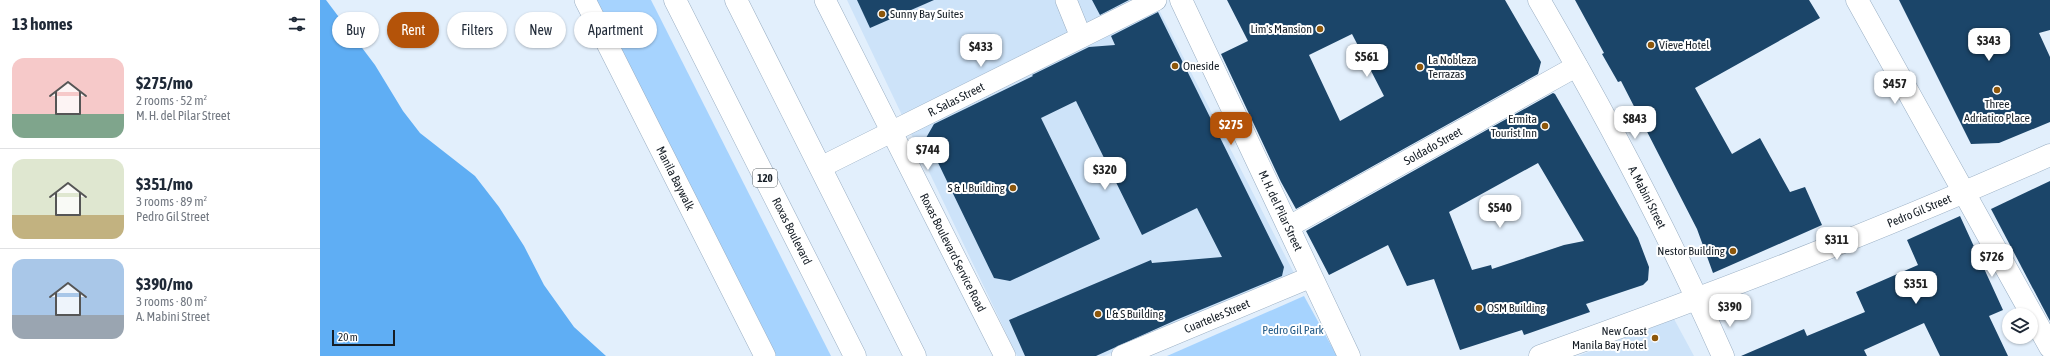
<!DOCTYPE html>
<meta charset="utf-8">
<style>
body{margin:0;font-family:"Asap Condensed",sans-serif;background:#f2f2f3;color:#1f2937;height:100vh;display:flex;flex-direction:column;font-size:15px;white-space:nowrap}
*{box-sizing:border-box;margin:0}
p{font-size:13px;color:#747a83}
.icon{flex:none;width:22px;height:22px;fill:none;stroke:currentColor;stroke-width:2;stroke-linecap:round;stroke-linejoin:round}
.map{position:relative;flex:1;overflow:hidden}
.panel{display:flex;flex-direction:column;background:#fff;width:320px}
.panel>*{flex:none}
.guide{position:absolute;left:12px;top:12px;width:380px;height:36px;display:flex;gap:8px}
.tools{position:absolute;left:1682px;top:308px;display:grid;gap:8px}
.tools a{display:grid;place-items:center;width:36px;height:36px;border-radius:50%;background:#fff;box-shadow:0 1px 3px #0004;font-size:20px}
.scale{position:absolute;left:12px;bottom:10px;width:63px;box-sizing:border-box;padding-left:4px;border:2px solid #161e26;border-top:0;font-size:11px;line-height:14px;white-space:nowrap;color:#161e26;-webkit-text-stroke:3px #fff;paint-order:stroke}
.price{position:absolute;translate:-50% -34px;padding:0 9px;border-radius:8px;background:#fff;color:#222;font-size:13px;line-height:26px;filter:drop-shadow(0 1px 2px #0008)}
.price::after{content:'';position:absolute;left:50%;top:24px;width:12px;height:9px;margin-left:-6px;background:inherit;clip-path:polygon(0 0,100% 0,50% 100%)}
.price.current{background:#b45309;color:#fff}
ul{padding:0;list-style:none}
li{display:flex;align-items:center;gap:12px;height:100px;padding:0 12px}
li+li{border-top:1px solid #e0e1e3}
li span{display:grid;place-items:center;flex:none;width:112px;height:80px;border-radius:12px;color:#555}
li>.icon{margin-inline-start:auto}
span .icon{width:48px;height:48px;fill:#fffc;stroke-width:1}
li b{font-size:17px}
h2{display:flex;justify-content:space-between;align-items:center;height:48px;padding:0 12px;font-size:17px}
.tag{padding:0 14px;border-radius:18px;background:#fff;box-shadow:0 1px 3px #0004;font-size:14px;line-height:36px}
.tag.current{background:#b45309;color:#fff}
main{display:flex;flex:1;min-height:0}
.map>svg:first-child{display:block}
</style>
<main>
<section class="panel">
<h2>13 homes<svg class="icon" aria-label="filters" viewBox="0 0 24 24"><path d="M4 7h16M4 17h16"/><circle cx="9" cy="7" r="2"/><circle cx="15" cy="17" r="2"/></svg></h2>
<ul>
<li><span style="background:linear-gradient(#f6c9c9 70%,#7fa58c 0)"><svg class="icon" aria-label="home" viewBox="0 0 24 24"><path d="M3 11l9-7 9 7M6 9v11h12V9"/></svg></span><div><b>$275/mo</b><p>2 rooms · 52 m²</p><p>M. H. del Pilar Street</p></div></li>
<li><span style="background:linear-gradient(#dfe7d0 70%,#c2b280 0)"><svg class="icon" aria-label="home" viewBox="0 0 24 24"><path d="M3 11l9-7 9 7M6 9v11h12V9"/></svg></span><div><b>$351/mo</b><p>3 rooms · 89 m²</p><p>Pedro Gil Street</p></div></li>
<li><span style="background:linear-gradient(#a9c7e8 70%,#9aa5b1 0)"><svg class="icon" aria-label="home" viewBox="0 0 24 24"><path d="M3 11l9-7 9 7M6 9v11h12V9"/></svg></span><div><b>$390/mo</b><p>3 rooms · 80 m²</p><p>A. Mabini Street</p></div></li>
</ul>
</section>
<div class="map">
<svg width="1730" height="356" viewBox="0 0 1730 356">
<rect width="100%" height="100%" fill="#e2effc"/>
<g fill="#cde3f9">
<polygon points="527,0 834,0 975,275 784,356 697,356"/>
<polygon points="1354,319 1374,356 1258,356"/>
</g>
<g fill="#a6d3fe">
<polygon points="255,0 331,0 511,356 438,356"/>
<polygon points="984,296 1017,356 847,356"/>
</g>
<polygon fill="#5faef4" points="0,0 6,0 55,65 83,111 100,133 155,176 179,207 204,246 224,285 254,327 286,356 0,356"/>
<g fill="#1b4569" fill-rule="evenodd">
<polygon points="537,0 614,0 550,28"/>
<polygon points="772,0 809,0 780,15"/>
<path d="M907 0H1185L1221 62 1218 74 976 209 961 182 901 54 928 41ZM1032 34 1064 96 1020 121 989 55Z"/>
<polygon points="1255,0 1489,0 1500,18 1375,88 1412,154 1440,138 1470,192 1485,187 1502,225 1393,273 1377,229 1301,81 1298,82 1282,54 1284,53"/>
<polygon points="1579,0 1730,0 1730,30 1719,33 1730,57 1730,122 1679,143 1651,144"/>
<polygon points="838,12 964,267 962,276 856,320 776,356 705,356 689,320 831,260 832,263 902,257 877,208 822,235 756,101 721,118 780,239 690,281 674,278 606,138 614,124 713,76 712,75 769,47 795,45 791,36"/>
<path d="M1233 93 1235 94 1318 238 1329 267 1328 280 1323 285 1266 304 1270 312 1204 335 1202 330 1140 350 1114 279 1087 286 1068 245 1009 275 986 231ZM1218 163 1264 241 1244 245 1172 269 1171 265 1152 270 1129 212Z"/>
<polygon points="1730,181 1730,321 1671,209"/>
<polygon points="1640,216 1683,310 1669,316 1688,356 1620,356 1604,323 1544,350 1547,356 1421,356 1484,329 1487,336 1545,312 1536,292 1598,265 1587,240"/>
</g>
<g fill="none" stroke-linecap="round" stroke-linejoin="round">
<g stroke="#99aec3" stroke-width="22">
<g id="street">
<path id="s1" d="M265 0 445 356"/>
<path id="s2" d="M505 0 685 356"/>
<polyline points="746,0 761,37"/>
<path id="s3" d="M501 167 836 0"/>
<path id="s4" d="M968 227 1257 66"/>
<path id="s5" d="M802 356 991 277"/>
</g>
</g>
<g stroke="#99aec3" stroke-width="23">
<g id="secondary">
<path id="s6" d="M861 0 1029 356"/>
<path id="s7" d="M1219 0C1286 115 1349 234 1403 356"/>
<polyline points="1537,0 1730,347"/>
<path id="s8" d="M1220 356C1392 295 1563 229 1730 155"/>
</g>
</g>
<g stroke="#99aec3" stroke-width="23">
<g id="highway">
<path id="s9" d="M355 0 535 356"/>
<polyline points="416,0 595,356"/>
</g>
</g>
<use href="#street" stroke="#fff" stroke-width="21"/>
<use href="#secondary" stroke="#fff" stroke-width="22"/>
<use href="#highway" stroke="#fff" stroke-width="22"/>
</g>
<g fill="#8d570b" stroke="#fff" stroke-width="1.5">
<circle cx="562" cy="14" r="4"/>
<circle cx="1000" cy="29" r="4"/>
<circle cx="1331" cy="45" r="4"/>
<circle cx="855" cy="66" r="4"/>
<circle cx="1100" cy="67" r="4"/>
<circle cx="1677" cy="90" r="4"/>
<circle cx="1225" cy="126" r="4"/>
<circle cx="693" cy="188" r="4"/>
<circle cx="1413" cy="251" r="4"/>
<circle cx="1159" cy="308" r="4"/>
<circle cx="778" cy="314" r="4"/>
<circle cx="1335" cy="338" r="4"/>
</g>
<g text-anchor="middle" dominant-baseline="central" stroke-width="4" stroke-linejoin="round" paint-order="stroke">
<rect fill="#fff" stroke="#5c6267" stroke-width="1" x="433" y="169" width="24" height="18" rx="3"/>
<g font-size="11" font-weight="bold" fill="#161e26">
<text x="445" y="178">120</text>
</g>
<g font-size="12" fill="#161e26" stroke="#fff" text-anchor="start">
<text x="570" y="14">Sunny Bay Suites</text>
<text x="992" y="29" text-anchor="end">Lim's Mansion</text>
<text x="1339" y="45">Vieve Hotel</text>
<text x="1108" y="60">La Nobleza<tspan x="1108" dy="14">Terrazas</tspan></text>
<text x="863" y="66">Oneside</text>
<text x="1677" y="104" text-anchor="middle">Three<tspan x="1677" dy="14">Adriatico Place</tspan></text>
<text x="1217" y="119" text-anchor="end">Ermita<tspan x="1217" dy="14">Tourist Inn</tspan></text>
<text x="685" y="188" text-anchor="end">S &amp; L Building</text>
<text x="1405" y="251" text-anchor="end">Nestor Building</text>
<text x="1167" y="308">OSM Building</text>
<text x="786" y="314">L &amp; S Building</text>
<text x="1327" y="331" text-anchor="end">New Coast<tspan x="1327" dy="14">Manila Bay Hotel</tspan></text>
</g>
<g font-size="12" fill="#161e26" stroke="#fff">
<text stroke="none"><textPath href="#s3" startOffset="151">R. Salas Street</textPath></text>
<text stroke="none"><textPath href="#s4" startOffset="166">Soldado Street</textPath></text>
<text stroke="none"><textPath href="#s1" startOffset="200">Manila Baywalk</textPath></text>
<text stroke="none"><textPath href="#s7" startOffset="225">A. Mabini Street</textPath></text>
<text stroke="none"><textPath href="#s8" startOffset="406">Pedro Gil Street</textPath></text>
<text stroke="none"><textPath href="#s6" startOffset="233">M. H. del Pilar Street</textPath></text>
<text stroke="none"><textPath href="#s9" startOffset="259">Roxas Boulevard</textPath></text>
<text stroke="none"><textPath href="#s2" startOffset="283">Roxas Boulevard Service Road</textPath></text>
<text stroke="none"><textPath href="#s5" startOffset="103">Cuarteles Street</textPath></text>
</g>
<g font-size="12" fill="#225a88" stroke="#fff">
<text x="973" y="330">Pedro Gil Park</text>
</g>
</g>
</svg>
<div class="tools">
<a><svg class="icon" aria-label="layers" viewBox="0 0 24 24"><path d="M12 4l9 5-9 5-9-5zM3 14l9 5 9-5"/></svg></a>
</div>
<div class="scale">20 m</div>
<b class="price" style="left:1669px;top:62px">$343</b>
<b class="price" style="left:661px;top:68px">$433</b>
<b class="price" style="left:1047px;top:78px">$561</b>
<b class="price" style="left:1575px;top:105px">$457</b>
<b class="price" style="left:1315px;top:140px">$843</b>
<b class="price current" style="left:911px;top:146px">$275</b>
<b class="price" style="left:608px;top:171px">$744</b>
<b class="price" style="left:785px;top:191px">$320</b>
<b class="price" style="left:1180px;top:229px">$540</b>
<b class="price" style="left:1517px;top:261px">$311</b>
<b class="price" style="left:1672px;top:278px">$726</b>
<b class="price" style="left:1596px;top:305px">$351</b>
<b class="price" style="left:1410px;top:328px">$390</b>
<div class="guide">
<a class="tag">Buy</a>
<a class="tag current">Rent</a>
<a class="tag">Filters</a>
<a class="tag">New</a>
<a class="tag">Apartment</a>
</div>
</div>
</main>
